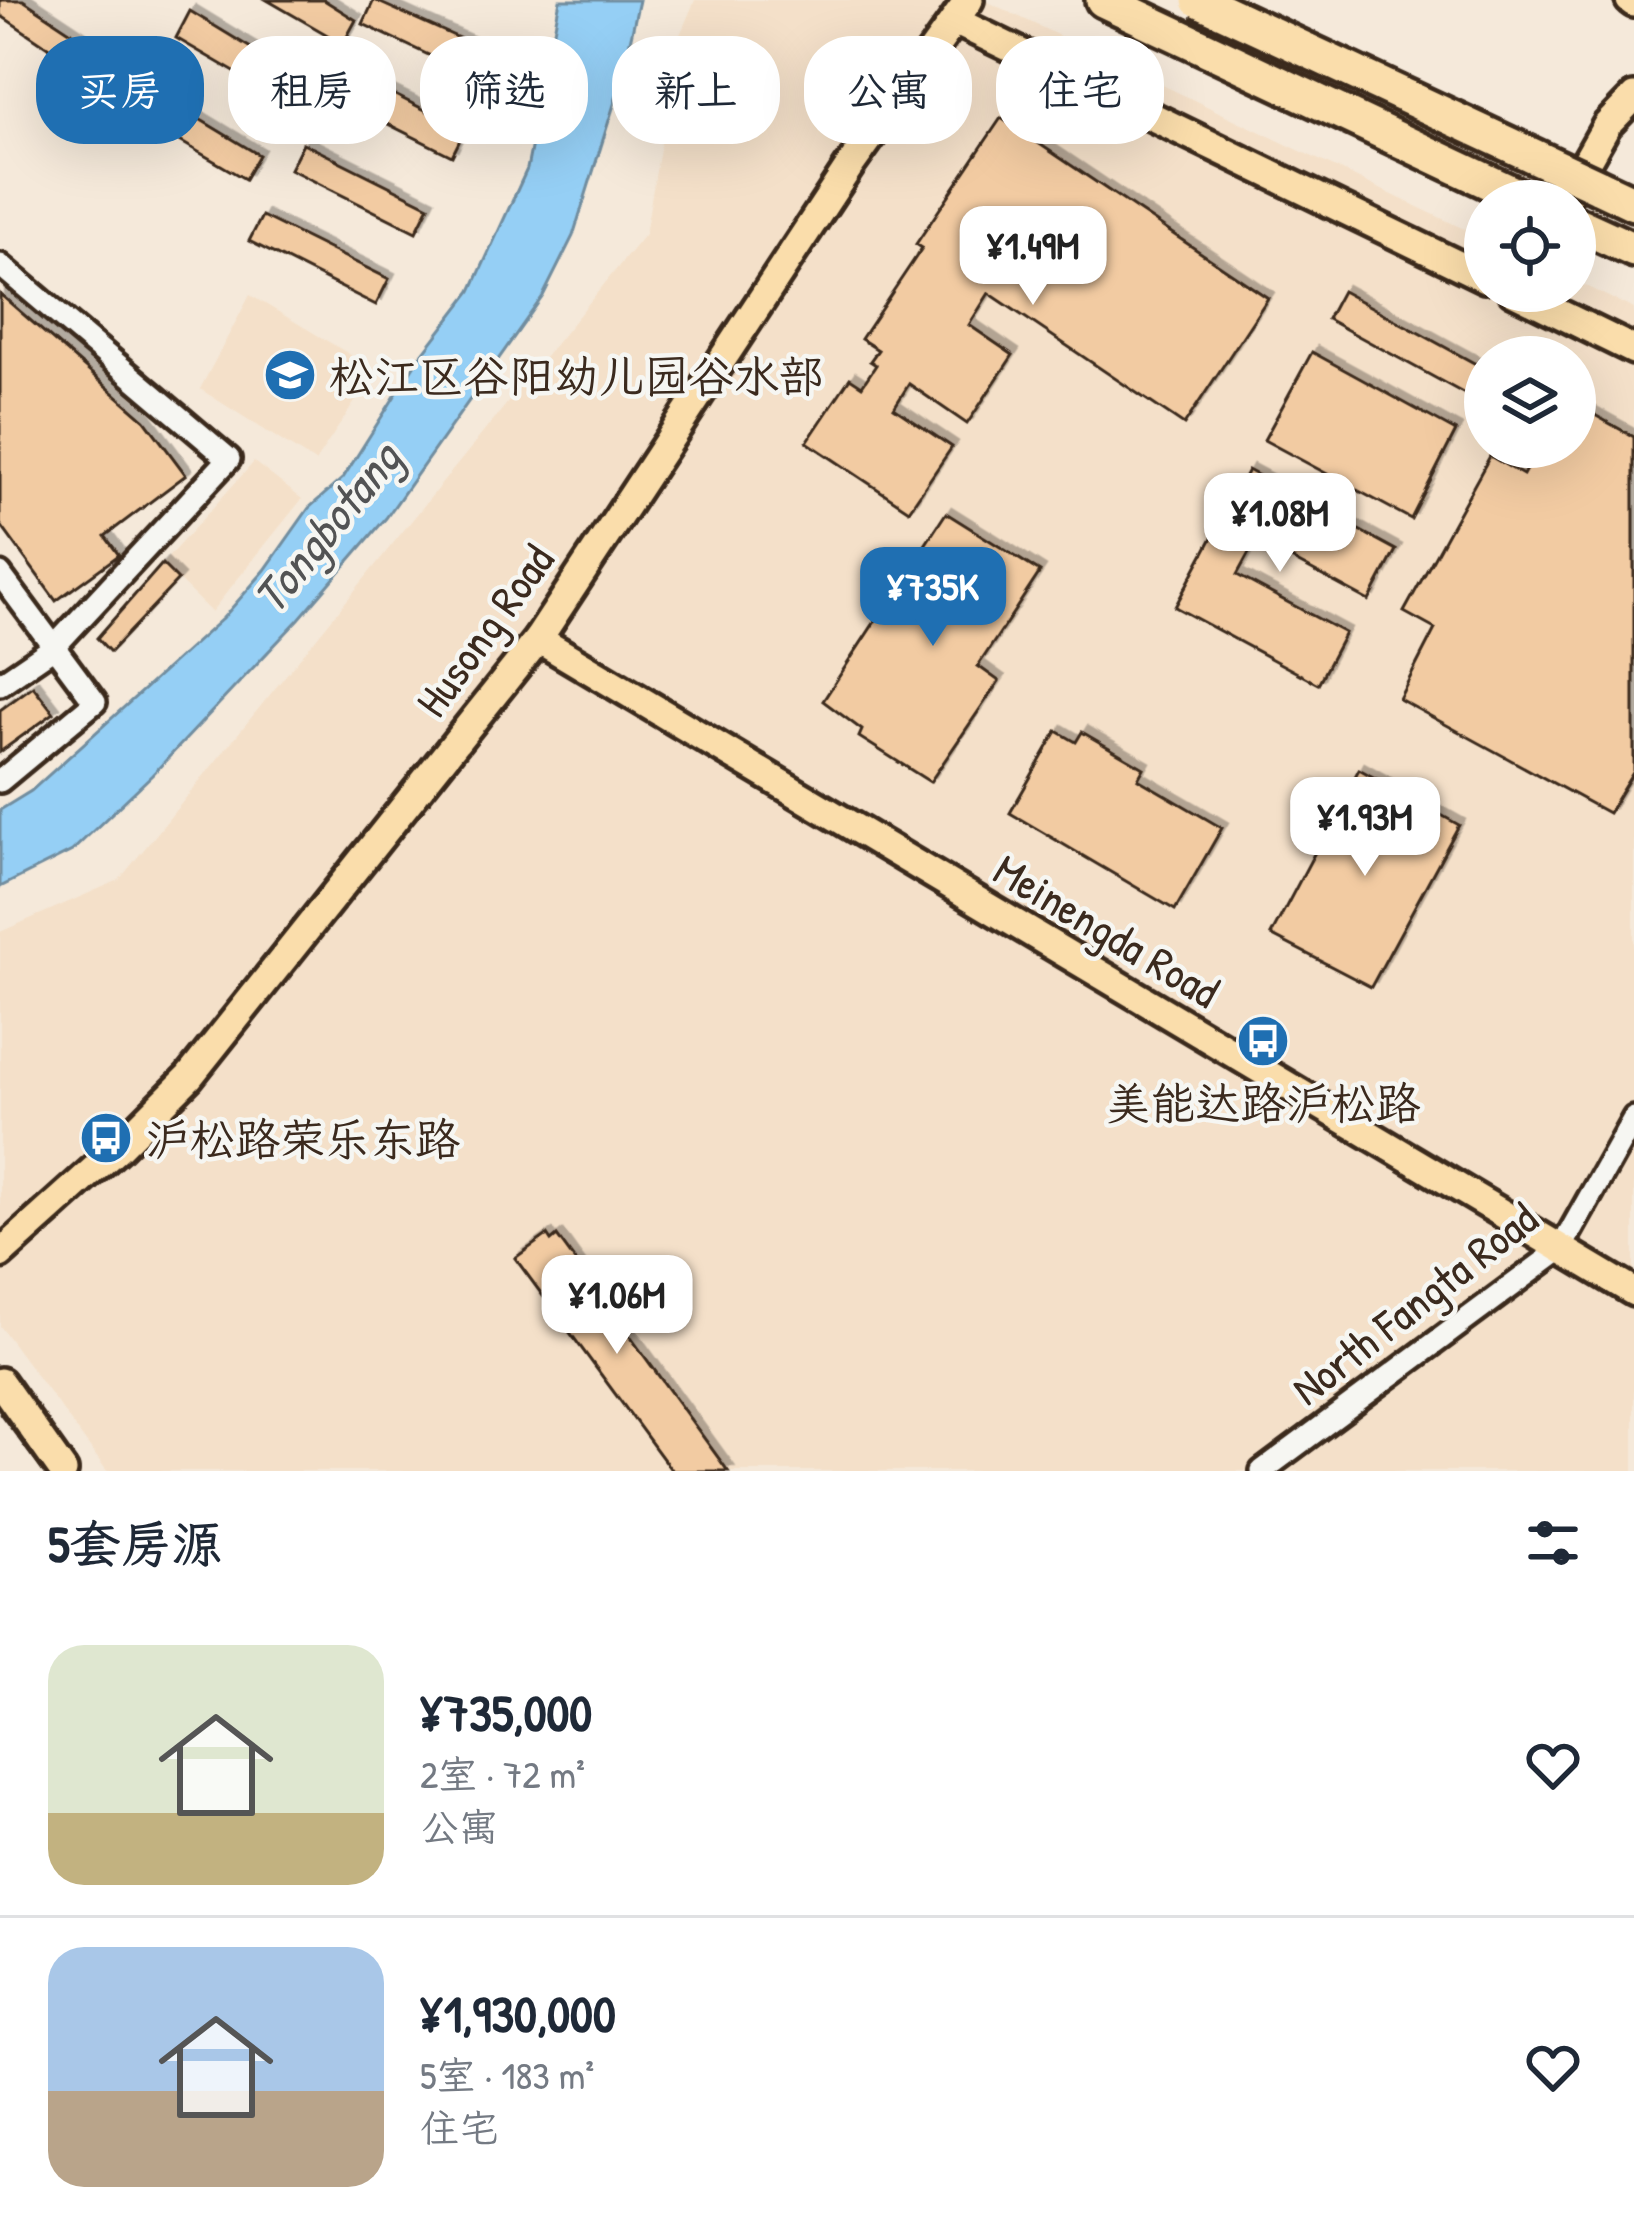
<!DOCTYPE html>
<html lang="zh">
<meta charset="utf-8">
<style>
body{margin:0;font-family:"Patrick Hand","LXGW WenKai TC",sans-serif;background:#f6f6f7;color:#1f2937;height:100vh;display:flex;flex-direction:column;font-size:45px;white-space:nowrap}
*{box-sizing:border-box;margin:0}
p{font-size:39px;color:#747a83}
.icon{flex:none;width:66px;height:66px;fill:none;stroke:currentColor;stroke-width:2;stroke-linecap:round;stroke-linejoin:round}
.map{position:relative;height:1471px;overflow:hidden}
.panel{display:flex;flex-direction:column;background:#fff;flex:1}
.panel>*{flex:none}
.banner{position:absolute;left:36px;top:36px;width:1563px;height:108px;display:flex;gap:24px}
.fabs{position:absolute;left:1464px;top:180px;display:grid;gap:24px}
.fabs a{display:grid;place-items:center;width:132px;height:132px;border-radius:50%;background:#fff;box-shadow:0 12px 48px #0002;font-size:60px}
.price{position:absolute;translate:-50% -102px;padding:0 27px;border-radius:24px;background:#fff;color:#222;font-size:39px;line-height:78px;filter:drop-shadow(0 3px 6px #0008)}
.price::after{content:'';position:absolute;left:50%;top:72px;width:36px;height:27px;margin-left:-18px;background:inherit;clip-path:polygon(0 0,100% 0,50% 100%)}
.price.current{background:#1f6fb2;color:#fff}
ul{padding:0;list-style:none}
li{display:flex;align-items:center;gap:36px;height:300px;padding:0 48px}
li+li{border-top:3px solid #e0e1e3}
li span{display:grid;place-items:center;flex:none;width:336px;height:240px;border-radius:36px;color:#555}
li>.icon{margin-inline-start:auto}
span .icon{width:144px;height:144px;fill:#fffc;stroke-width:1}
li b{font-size:51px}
h2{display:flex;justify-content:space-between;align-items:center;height:144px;padding:0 48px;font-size:51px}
.chip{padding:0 42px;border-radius:48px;background:#fff;box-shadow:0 12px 48px #0002;font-size:42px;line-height:108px}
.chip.current{background:#1f6fb2;color:#fff}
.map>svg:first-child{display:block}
</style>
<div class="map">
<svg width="1634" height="1471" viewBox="0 0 1634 1471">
<defs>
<filter id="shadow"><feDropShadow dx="5.5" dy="-5.5" stdDeviation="0" flood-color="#0004"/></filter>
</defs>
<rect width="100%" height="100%" fill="#f5e9da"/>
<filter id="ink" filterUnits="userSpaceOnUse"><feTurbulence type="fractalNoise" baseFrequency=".00833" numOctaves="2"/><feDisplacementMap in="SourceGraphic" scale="24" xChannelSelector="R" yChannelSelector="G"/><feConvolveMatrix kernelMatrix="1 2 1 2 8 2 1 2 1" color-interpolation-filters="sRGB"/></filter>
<g filter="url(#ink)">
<g fill="#f4e0c9" fill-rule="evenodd">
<path d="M695 0H984L1485 239V291H1575V281L1634 309V1471H107L0 1326V932L119 880 645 234 680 35ZM1485 357H1575V447H1485Z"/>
<polygon points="250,295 376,370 315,462 200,389"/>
<polygon points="254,462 302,499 211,612 162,564"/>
</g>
<polygon fill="#95cff5" stroke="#718d9f" stroke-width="3" points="560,0 639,0 621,82 573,236 543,296 386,518 299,619 152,775 72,851 0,887 0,810 31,791 223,618 265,570 309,508 343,478 417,361 471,291 527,169"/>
<g fill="#f2cba2" stroke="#3b2a1e" stroke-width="3" filter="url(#shadow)">
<polygon points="0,0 23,0 106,55 94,78 0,15"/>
<polygon points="267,0 324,0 356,20 343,44"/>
<polygon points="374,0 481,48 469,74 363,24"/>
<polygon points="190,11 312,85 298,109 176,38"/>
<polygon points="339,67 465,130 452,156 326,93"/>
<polygon points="138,82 259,155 245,179 123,108"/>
<polygon points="1001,118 1268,298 1184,425 989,293 969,325 1013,355 967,424 909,384 894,408 952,447 909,510 807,442 850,378 862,386 876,365 870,361 878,350 861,339 922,248 916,244"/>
<polygon points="303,143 429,206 416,232 290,169"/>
<polygon points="262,216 389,279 376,305 249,241"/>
<polygon points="1342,291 1485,369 1485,380 1474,399 1327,319"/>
<polygon points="0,294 145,420 186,475 105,536 119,555 56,601 0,524"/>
<polygon points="1312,352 1456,431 1411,519 1264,440"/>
<polygon points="1575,404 1634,437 1634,771 1608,813 1399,699 1435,629 1404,612 1490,456 1523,475 1538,447 1575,447"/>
<polygon points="1248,470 1396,550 1369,601 1256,540 1237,575 1345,633 1318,684 1175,607"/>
<polygon points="946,513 1040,572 978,666 999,681 930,782 859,737 862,730 823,701"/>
<polygon points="162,564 178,580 110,652 97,638"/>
<polygon points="33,686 54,713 0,752 0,710"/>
<polygon points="1057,731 1076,742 1082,732 1144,768 1138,779 1222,828 1175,910 1010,813"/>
<polygon points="1359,769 1459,825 1371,987 1271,935"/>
<polygon points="547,1235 551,1241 557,1236 728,1471 672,1471 515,1258"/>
</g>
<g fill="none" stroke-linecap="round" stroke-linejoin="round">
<g stroke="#3b2a1e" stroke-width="30">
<g id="minor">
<polyline points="0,265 229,459 54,647 0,684"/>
<polyline points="0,574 95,702 0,781"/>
<polyline points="1262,1471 1560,1250 1634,1118"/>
</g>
</g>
<g stroke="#3b2a1e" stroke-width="36">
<g id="major">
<polyline points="1630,0 1634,3"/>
<polyline points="955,21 1485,278"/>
<polyline points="1564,201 1607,125 1634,97"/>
<polyline points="1513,291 1634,350"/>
<polyline points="538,639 1634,1292"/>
<polyline points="0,1254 118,1148 189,1077 538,639 849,167 969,0"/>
<polyline points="0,1382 63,1471"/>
</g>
</g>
<g stroke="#3b2a1e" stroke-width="42">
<g id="highway">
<polyline points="1103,0 1529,201"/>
<polyline points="1598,186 1634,203"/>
<polyline points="1575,223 1634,250"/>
</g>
</g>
<use href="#minor" stroke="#f6f6f2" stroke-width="21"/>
<use href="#major" stroke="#faddab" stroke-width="27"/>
<use href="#highway" stroke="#faddab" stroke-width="33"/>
<polyline stroke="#3b2a1e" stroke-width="3" points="0,1413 43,1471"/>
<g stroke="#3b2a1e" stroke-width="42" stroke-linecap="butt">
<polyline id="highway-bridge" points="1199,0 1598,186"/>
</g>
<use href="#highway-bridge" stroke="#faddab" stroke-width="33"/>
</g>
</g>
<defs>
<g id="school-disc" transform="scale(2.7)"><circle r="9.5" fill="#1f6fb2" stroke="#f6f6f2"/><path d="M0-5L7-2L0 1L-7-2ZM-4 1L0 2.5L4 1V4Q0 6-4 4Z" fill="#fff"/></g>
<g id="bus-disc" transform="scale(2.7)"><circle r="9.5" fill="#1f6fb2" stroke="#f6f6f2"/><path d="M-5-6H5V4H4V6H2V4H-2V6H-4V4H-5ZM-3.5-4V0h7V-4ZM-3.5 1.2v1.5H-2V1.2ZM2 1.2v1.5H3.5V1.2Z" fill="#fff"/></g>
</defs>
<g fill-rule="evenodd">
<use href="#school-disc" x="290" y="375"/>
<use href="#bus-disc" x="1263" y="1041"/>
<use href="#bus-disc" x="106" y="1138"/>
</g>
<g text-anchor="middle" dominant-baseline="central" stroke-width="9" stroke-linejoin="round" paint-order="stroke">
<g font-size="45" fill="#3b2a1e" stroke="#f6f6f2" text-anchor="start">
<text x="329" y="375">松江区谷阳幼儿园谷水部</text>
<text x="1263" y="1102" text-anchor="middle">美能达路沪松路</text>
<text x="145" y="1138">沪松路荣乐东路</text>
</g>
<g font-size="45" fill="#3b2a1e" stroke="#f6f6f2">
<text transform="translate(484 630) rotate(-54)">Husong Road</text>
<text transform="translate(1107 930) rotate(31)">Meinengda Road</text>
<text transform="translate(1414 1303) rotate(-38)">North Fangta Road</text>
</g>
<g font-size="48" font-style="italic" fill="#525354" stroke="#f6f6f2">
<text transform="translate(326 527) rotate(-51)">Tongbotang</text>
</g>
</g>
</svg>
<div class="fabs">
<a><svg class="icon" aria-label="locate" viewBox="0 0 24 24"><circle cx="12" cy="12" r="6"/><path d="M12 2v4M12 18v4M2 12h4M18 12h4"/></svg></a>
<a><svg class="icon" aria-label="layers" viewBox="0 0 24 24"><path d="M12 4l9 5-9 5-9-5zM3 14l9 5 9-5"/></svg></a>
</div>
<b class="price" style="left:1033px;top:308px">¥1.49M</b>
<b class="price" style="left:1280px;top:575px">¥1.08M</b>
<b class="price current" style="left:933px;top:649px">¥735K</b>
<b class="price" style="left:1365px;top:879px">¥1.93M</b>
<b class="price" style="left:617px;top:1357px">¥1.06M</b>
<div class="banner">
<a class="chip current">买房</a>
<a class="chip">租房</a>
<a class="chip">筛选</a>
<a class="chip">新上</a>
<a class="chip">公寓</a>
<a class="chip">住宅</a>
</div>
</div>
<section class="panel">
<h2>5套房源<svg class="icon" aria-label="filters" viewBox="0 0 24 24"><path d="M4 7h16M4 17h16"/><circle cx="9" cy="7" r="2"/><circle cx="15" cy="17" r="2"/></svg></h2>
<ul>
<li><span style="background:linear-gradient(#dfe7d0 70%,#c2b280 0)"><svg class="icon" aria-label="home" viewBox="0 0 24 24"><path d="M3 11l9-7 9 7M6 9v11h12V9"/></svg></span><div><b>¥735,000</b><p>2室 · 72 m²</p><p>公寓</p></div><svg class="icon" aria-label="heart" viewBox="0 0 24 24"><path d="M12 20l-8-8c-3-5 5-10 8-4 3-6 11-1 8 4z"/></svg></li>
<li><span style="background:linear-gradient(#a9c7e8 60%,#b9a48a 0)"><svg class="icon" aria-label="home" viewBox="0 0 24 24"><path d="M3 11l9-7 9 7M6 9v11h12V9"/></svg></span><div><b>¥1,930,000</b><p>5室 · 183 m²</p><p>住宅</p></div><svg class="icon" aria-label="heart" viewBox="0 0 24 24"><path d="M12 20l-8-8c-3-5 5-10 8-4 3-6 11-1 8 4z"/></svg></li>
</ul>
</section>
